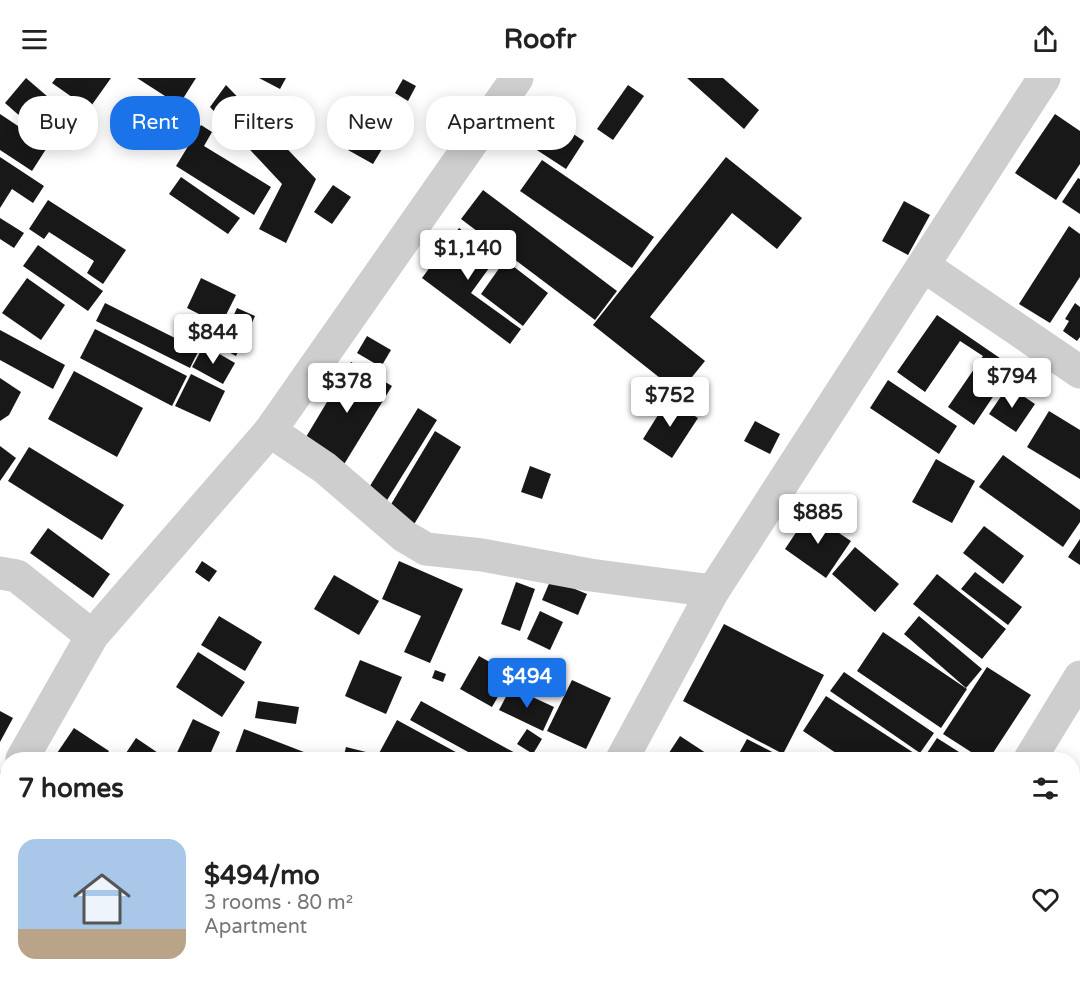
<!DOCTYPE html>
<meta charset="utf-8">
<style>
body{margin:0;font-family:"Varela Round",sans-serif;background:#f2f2f2;color:#222;height:100vh;display:flex;flex-direction:column;font-size:22px;white-space:nowrap}
*{box-sizing:border-box;margin:0}
p{font-size:20px;color:#767676}
.icon{flex:none;width:33px;height:33px;fill:none;stroke:currentColor;stroke-width:2;stroke-linecap:round;stroke-linejoin:round}
.map{position:relative;flex:1;overflow:hidden}
.details{position:absolute;left:0px;top:674px;width:1080px;height:236px;display:flex;flex-direction:column;background:#fff;border-radius:24px 24px 0 0;box-shadow:0 3px 15px #0003}
.details>*{flex:none}
.hud{position:absolute;left:18px;top:18px;width:600px;height:54px;display:flex;gap:12px}
.price{position:absolute;translate:-50% -51px;padding:0 14px;border-radius:6px;background:#fff;color:#222;font-size:20px;line-height:39px;filter:drop-shadow(0 2px 3px #0008)}
.price::after{content:'';position:absolute;left:50%;top:36px;width:18px;height:14px;margin-left:-9px;background:inherit;clip-path:polygon(0 0,100% 0,50% 100%)}
.price.current{background:#1a73e8;color:#fff}
ul{padding:0;list-style:none}
li{display:flex;align-items:center;gap:18px;height:150px;padding:0 18px}
li span{display:grid;place-items:center;flex:none;width:168px;height:120px;border-radius:18px;color:#555}
li>.icon{margin-inline-start:auto}
span .icon{width:72px;height:72px;fill:#fffc;stroke-width:1}
li b{font-size:26px}
h2{display:flex;justify-content:space-between;align-items:center;height:72px;padding:0 18px;font-size:26px}
.pill{padding:0 21px;border-radius:24px;background:#fff;box-shadow:0 3px 15px #0003;font-size:21px;line-height:54px}
.pill.current{background:#1a73e8;color:#fff}
header{display:flex;justify-content:space-between;align-items:center;height:78px;padding:0 18px;background:#fff;font-size:27px;font-weight:700}
.map>svg:first-child{display:block}
</style>
<header><svg class="icon" aria-label="menu" viewBox="0 0 24 24"><path d="M4 6h16M4 12h16M4 18h16"/></svg>Roofr<svg class="icon" aria-label="share" viewBox="0 0 24 24"><path d="M12 15V3M7 8l5-5 5 5M5 13v7h14v-7"/></svg></header>
<div class="map">
<svg width="1080" height="908" viewBox="0 0 1080 908">
<rect width="100%" height="100%" fill="#fff"/>
<g fill="#181818">
<polygon points="26,0 77,44 55,69 5,25"/>
<polygon points="56,0 111,0 89,31 52,5"/>
<polygon points="137,0 196,0 179,27"/>
<polygon points="259,0 286,0 280,11"/>
<polygon points="687,0 723,0 759,32 744,51"/>
<polygon points="403,1 416,8 408,23 395,15"/>
<polygon points="226,7 316,101 286,165 259,151 282,106 210,29"/>
<polygon points="628,7 644,18 613,62 597,51"/>
<polygon points="388,22 403,29 396,44 381,37"/>
<polygon points="541,35 584,63 566,91 523,63"/>
<polygon points="0,36 48,68 32,93 0,72"/>
<polygon points="1055,36 1080,53 1080,86 1056,122 1015,95"/>
<polygon points="366,40 391,56 373,86 348,72"/>
<polygon points="201,47 212,54 204,68 271,109 254,137 176,88"/>
<polygon points="0,79 44,108 33,125 12,111 0,130"/>
<polygon points="726,79 802,140 777,171 732,135 650,239 705,283 679,315 593,247"/>
<polygon points="542,82 654,159 632,190 520,113"/>
<polygon points="181,99 240,140 228,156 169,116"/>
<polygon points="1078,100 1080,101 1080,136 1062,124"/>
<polygon points="333,107 351,119 332,146 314,134"/>
<polygon points="483,112 617,213 595,242 461,141"/>
<polygon points="48,122 126,172 103,206 87,195 94,183 49,154 44,161 29,151"/>
<polygon points="904,123 930,137 908,177 882,163"/>
<polygon points="0,140 24,155 14,170 0,161"/>
<polygon points="1069,148 1080,156 1080,199 1050,245 1019,226"/>
<polygon points="459,150 497,179 471,215 521,251 510,266 422,200"/>
<polygon points="38,167 103,213 88,233 23,188"/>
<polygon points="505,182 548,215 523,248 481,216"/>
<polygon points="27,200 65,227 41,262 2,235"/>
<polygon points="201,200 236,217 221,247 187,230"/>
<polygon points="105,225 199,272 190,290 96,243"/>
<polygon points="1075,225 1080,229 1080,259 1077,263 1063,253 1069,243 1065,241"/>
<polygon points="237,230 255,238 250,249 232,241"/>
<polygon points="937,237 1013,289 974,347 948,329 983,278 960,263 925,314 897,294"/>
<polygon points="228,248 246,256 243,263 225,255"/>
<polygon points="95,251 187,298 172,328 80,280"/>
<polygon points="0,252 65,287 53,311 0,282"/>
<polygon points="210,252 241,267 236,278 205,262"/>
<polygon points="367,258 391,272 381,289 357,275"/>
<polygon points="204,267 235,285 223,306 192,289"/>
<polygon points="351,284 392,308 343,388 303,364"/>
<polygon points="74,293 143,330 117,379 48,341"/>
<polygon points="191,296 225,313 210,344 175,328"/>
<polygon points="0,300 21,314 9,337 0,343"/>
<polygon points="888,302 957,348 939,376 870,330"/>
<polygon points="1008,308 1035,326 1016,354 989,336"/>
<polygon points="668,321 698,340 672,380 643,361"/>
<polygon points="418,330 437,342 384,427 365,416"/>
<polygon points="1049,333 1080,352 1080,401 1027,369"/>
<polygon points="755,343 780,356 770,376 744,363"/>
<polygon points="435,353 461,369 413,448 387,433"/>
<polygon points="0,368 16,380 0,403"/>
<polygon points="29,369 124,427 102,462 8,403"/>
<polygon points="1003,377 1080,432 1080,444 1063,469 979,409"/>
<polygon points="936,381 975,403 952,445 912,424"/>
<polygon points="530,388 551,396 542,421 521,414"/>
<polygon points="809,435 851,463 826,500 785,471"/>
<polygon points="984,448 1024,478 1003,506 963,475"/>
<polygon points="48,450 110,496 93,520 30,475"/>
<polygon points="1080,461 1080,487 1068,479"/>
<polygon points="855,469 899,506 875,534 832,496"/>
<polygon points="202,483 217,493 209,504 195,494"/>
<polygon points="399,483 463,511 430,585 404,574 421,538 382,521"/>
<polygon points="975,494 1022,529 1008,547 961,511"/>
<polygon points="937,496 1006,551 982,581 913,526"/>
<polygon points="334,497 379,523 359,557 314,531"/>
<polygon points="551,501 587,516 578,537 542,522"/>
<polygon points="516,504 535,511 520,553 501,546"/>
<polygon points="540,533 563,544 550,572 527,561"/>
<polygon points="219,538 262,564 245,593 201,567"/>
<polygon points="919,538 982,591 966,610 904,556"/>
<polygon points="724,546 824,597 783,676 683,623"/>
<polygon points="883,554 967,611 941,650 857,593"/>
<polygon points="198,574 245,604 222,639 176,609"/>
<polygon points="479,578 511,596 492,629 460,611"/>
<polygon points="360,582 402,599 386,636 345,618"/>
<polygon points="987,589 1031,617 989,681 982,681 943,656"/>
<polygon points="435,592 446,596 443,604 432,600"/>
<polygon points="844,594 934,655 920,675 830,613"/>
<polygon points="572,602 611,620 586,671 547,653"/>
<polygon points="511,609 554,629 543,653 499,632"/>
<polygon points="826,618 917,677 915,681 845,681 803,653"/>
<polygon points="258,623 299,629 296,646 255,640"/>
<polygon points="421,623 526,681 466,681 470,675 410,642"/>
<polygon points="0,633 13,640 0,664"/>
<polygon points="193,641 220,654 208,681 174,681"/>
<polygon points="397,642 463,678 462,681 377,679"/>
<polygon points="74,650 109,673 104,681 53,681"/>
<polygon points="244,651 322,681 233,681"/>
<polygon points="527,651 542,661 533,676 517,666"/>
<polygon points="680,658 715,681 665,681"/>
<polygon points="136,660 167,681 128,681 124,678"/>
<polygon points="937,660 970,681 923,681"/>
<polygon points="747,661 786,681 736,681"/>
<polygon points="346,669 366,674 364,681 343,681"/>
<polygon points="1080,705 1080,771 1078,774 1072,771 1072,715"/>
<polygon points="8,726 8,805 0,801 0,730"/>
<polygon points="1080,787 1080,812 1072,807 1072,797"/>
<polygon points="0,820 8,823 8,902 92,902 88,908 0,908"/>
<polygon points="1072,826 1080,831 1080,874 1072,869"/>
<polygon points="96,902 122,902 119,908 109,908"/>
<polygon points="127,902 163,902 161,908 125,908"/>
<polygon points="170,902 224,902 239,908 184,908"/>
<polygon points="520,902 536,902 546,908 516,908"/>
<polygon points="578,902 639,902 649,908 587,908"/>
<polygon points="654,902 703,902 712,908 663,908"/>
<polygon points="714,902 762,902 757,908 723,908"/>
<polygon points="770,902 807,902 814,908 764,908"/>
<polygon points="922,902 993,902 1001,908 930,908"/>
</g>
<g fill="none" stroke-linecap="round" stroke-linejoin="round">
<g stroke="#cecece" stroke-width="33">
<polyline points="924,188 1080,294"/>
<polyline points="270,353 325,390 404,458 426,471 482,477 590,497 713,513"/>
<polyline points="0,495 17,498 92,558"/>
<polyline points="22,681 92,558 270,353 517,0"/>
<polyline points="622,681 713,513 1044,0"/>
<polyline points="1030,681 1080,599"/>
<polyline points="0,719 8,707"/>
<polyline points="1047,902 1057,908"/>
<polyline points="477,908 481,902"/>
<polyline points="880,908 885,902"/>
</g>
</g>
</svg>
<b class="price" style="left:468px;top:203px">$1,140</b>
<b class="price" style="left:213px;top:287px">$844</b>
<b class="price" style="left:1012px;top:331px">$794</b>
<b class="price" style="left:347px;top:336px">$378</b>
<b class="price" style="left:670px;top:350px">$752</b>
<b class="price" style="left:818px;top:467px">$885</b>
<b class="price current" style="left:527px;top:631px">$494</b>
<div class="hud">
<a class="pill">Buy</a>
<a class="pill current">Rent</a>
<a class="pill">Filters</a>
<a class="pill">New</a>
<a class="pill">Apartment</a>
</div>
<section class="details">
<h2>7 homes<svg class="icon" aria-label="filters" viewBox="0 0 24 24"><path d="M4 7h16M4 17h16"/><circle cx="9" cy="7" r="2"/><circle cx="15" cy="17" r="2"/></svg></h2>
<ul>
<li><span style="background:linear-gradient(#a9c7e8 75%,#b9a48a 0)"><svg class="icon" aria-label="home" viewBox="0 0 24 24"><path d="M3 11l9-7 9 7M6 9v11h12V9"/></svg></span><div><b>$494/mo</b><p>3 rooms · 80 m²</p><p>Apartment</p></div><svg class="icon" aria-label="heart" viewBox="0 0 24 24"><path d="M12 20l-8-8c-3-5 5-10 8-4 3-6 11-1 8 4z"/></svg></li>
</ul>
</section>
</div>
